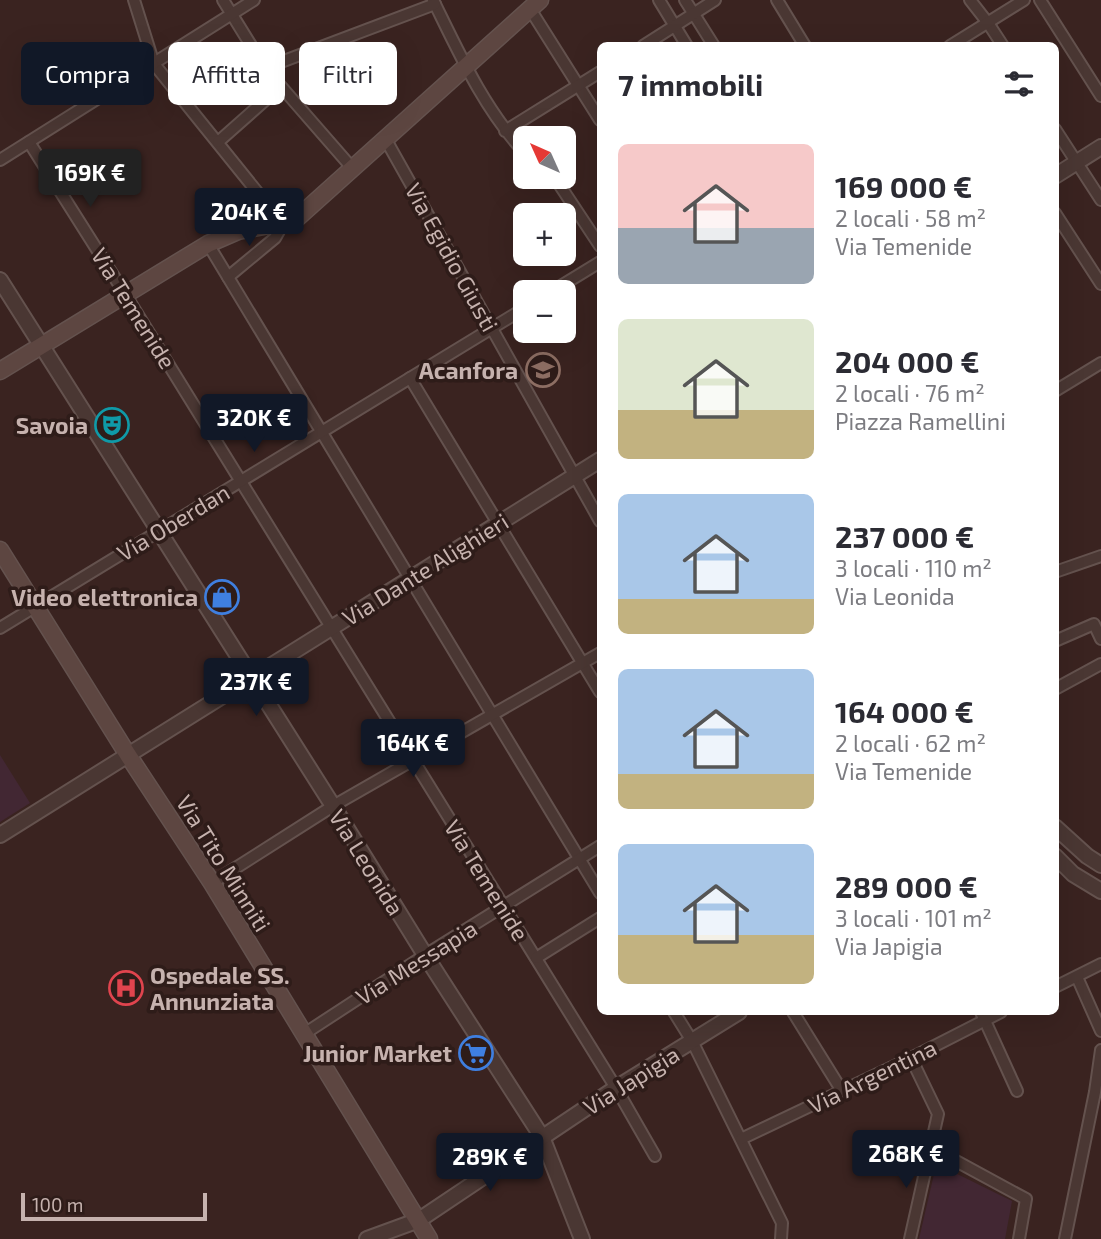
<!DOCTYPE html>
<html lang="it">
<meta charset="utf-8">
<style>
body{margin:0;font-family:"Exo 2",sans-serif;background:#f7f7f7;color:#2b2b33;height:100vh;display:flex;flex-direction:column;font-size:26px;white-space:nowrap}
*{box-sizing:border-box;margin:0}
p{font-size:23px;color:#7c7c81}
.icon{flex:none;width:38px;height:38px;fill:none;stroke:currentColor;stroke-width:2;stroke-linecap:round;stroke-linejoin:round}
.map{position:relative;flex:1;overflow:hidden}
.side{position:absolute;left:597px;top:42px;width:462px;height:973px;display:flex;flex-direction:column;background:#fff;border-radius:10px;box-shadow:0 7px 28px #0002}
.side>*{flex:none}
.hud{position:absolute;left:21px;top:42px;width:471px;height:63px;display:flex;gap:14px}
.needle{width:46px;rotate:315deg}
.controls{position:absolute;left:513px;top:126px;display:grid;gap:14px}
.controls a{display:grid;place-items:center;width:63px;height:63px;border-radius:10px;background:#fff;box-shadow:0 7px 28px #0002;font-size:35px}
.scale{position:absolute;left:21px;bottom:18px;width:186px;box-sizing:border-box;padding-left:7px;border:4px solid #c6b2ae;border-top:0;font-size:19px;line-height:24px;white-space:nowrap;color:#c6b2ae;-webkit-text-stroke:5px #2e1c19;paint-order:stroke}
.price{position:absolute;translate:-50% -60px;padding:0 16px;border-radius:7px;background:#111827;color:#fff;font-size:23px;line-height:46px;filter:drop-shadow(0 2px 4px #0008)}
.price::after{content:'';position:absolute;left:50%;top:42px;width:21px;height:16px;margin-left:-10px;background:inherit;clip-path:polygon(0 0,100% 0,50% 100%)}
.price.current{background:#222;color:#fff}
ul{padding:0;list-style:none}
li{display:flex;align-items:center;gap:21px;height:175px;padding:0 21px}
li span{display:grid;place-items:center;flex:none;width:196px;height:140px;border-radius:10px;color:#555}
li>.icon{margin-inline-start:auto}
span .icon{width:84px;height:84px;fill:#fffc;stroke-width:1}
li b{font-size:30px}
h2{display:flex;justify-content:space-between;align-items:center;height:84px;padding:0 21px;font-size:30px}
.chip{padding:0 24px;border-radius:10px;background:#fff;box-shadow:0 7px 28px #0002;font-size:24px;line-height:63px}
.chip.current{background:#111827;color:#fff}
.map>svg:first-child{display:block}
</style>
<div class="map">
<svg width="1101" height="1239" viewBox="0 0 1101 1239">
<rect width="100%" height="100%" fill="#3a2320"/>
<g fill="#422733">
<polygon points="0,755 30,803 0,822"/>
<polygon points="939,1165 1012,1201 1005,1239 919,1239 935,1170"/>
</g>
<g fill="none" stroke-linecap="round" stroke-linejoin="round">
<g stroke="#64524e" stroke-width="14">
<g id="minor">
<polyline points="134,0 154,64 283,224 275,238 228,277"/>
<polyline points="223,0 265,68 353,169"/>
<path d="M433 0C459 53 484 109 525 153"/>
<polyline points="659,0 687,46"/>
<polyline points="685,0 714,46"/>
<polyline points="777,0 805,46"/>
<polyline points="970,0 988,23 1003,46"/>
<polyline points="1040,0 1101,96"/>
<polyline points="530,9 600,120"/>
<polyline points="643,46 715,0"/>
<polyline points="950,46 1024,0"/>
<polyline points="186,102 252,73 435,4"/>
<polyline points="1055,129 1101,200"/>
<polyline points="505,131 600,72"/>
<polyline points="386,140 600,521"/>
<polyline points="29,142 125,294 616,1088 655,1156"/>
<polyline points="218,142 280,87"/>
<polyline points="0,160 254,0"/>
<polyline points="552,177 557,181 600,246"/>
<polyline points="1055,213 1101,284"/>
<polyline points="208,244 600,893"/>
<polyline points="551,292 600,262"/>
<polyline points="410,378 600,692"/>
<polyline points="1055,391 1101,363"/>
<polyline points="1055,572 1101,556"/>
<polyline points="0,628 525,308"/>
<polyline points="1055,641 1094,624 1101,639"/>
<polyline points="1055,689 1101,664"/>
<polyline points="212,883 333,806 600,653"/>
<polyline points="536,958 600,918"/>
<polyline points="1077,977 1101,1031"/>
<polyline points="1055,987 1101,964"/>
<polyline points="674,1012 692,1041 782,1223 781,1239"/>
<polyline points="793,1012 842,1091"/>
<polyline points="981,1012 1017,1091"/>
<polyline points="304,1034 425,955 600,846"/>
<polyline points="741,1139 911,1058 1001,1012"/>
<polyline points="932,1148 1026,1199 1019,1239"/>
<polyline points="910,1239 938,1114 911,1058"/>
<polyline points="1065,1239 1095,1092 1101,1050"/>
</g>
</g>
<g stroke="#64524e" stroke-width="18">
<g id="tertiary">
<polyline points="1055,176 1101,147"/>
<polyline points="0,280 333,806 425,955 542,1137 582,1239"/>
<polyline points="1055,827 1087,856 1101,865"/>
<polyline points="0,835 600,460"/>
<polyline points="1055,856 1073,874 1101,891"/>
<polyline points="367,1239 419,1220 616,1088 739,1012"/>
</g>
</g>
<g stroke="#64524e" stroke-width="19">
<g id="secondary">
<polyline points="0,371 208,244 238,231 295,220 540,0"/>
<polyline points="0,550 128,755 212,883 429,1239"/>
</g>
</g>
<use href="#minor" stroke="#4a3733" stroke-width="10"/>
<use href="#tertiary" stroke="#4a3733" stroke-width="14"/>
<use href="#secondary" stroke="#5d4641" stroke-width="16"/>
</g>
<defs>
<g id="school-ring" transform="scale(1.75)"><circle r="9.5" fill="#2e1c19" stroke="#8d6e63" stroke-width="1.5"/><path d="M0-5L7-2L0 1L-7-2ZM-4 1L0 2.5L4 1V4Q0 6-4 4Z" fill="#8d6e63"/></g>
<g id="theatre-ring" transform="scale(1.75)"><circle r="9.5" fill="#2e1c19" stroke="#0f9aa8" stroke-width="1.5"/><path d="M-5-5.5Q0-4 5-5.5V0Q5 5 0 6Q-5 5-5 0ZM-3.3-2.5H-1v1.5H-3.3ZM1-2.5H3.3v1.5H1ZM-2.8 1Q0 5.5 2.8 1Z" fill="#0f9aa8"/></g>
<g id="shop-ring" transform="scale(1.75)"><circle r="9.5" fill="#2e1c19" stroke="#3f7fe0" stroke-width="1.5"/><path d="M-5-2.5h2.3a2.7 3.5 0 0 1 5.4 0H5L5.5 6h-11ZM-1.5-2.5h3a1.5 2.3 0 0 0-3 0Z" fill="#3f7fe0"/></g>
<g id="hospital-ring" transform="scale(1.75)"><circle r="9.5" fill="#2e1c19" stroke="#e0444e" stroke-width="1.5"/><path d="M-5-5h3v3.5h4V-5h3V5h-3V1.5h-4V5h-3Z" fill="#e0444e"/></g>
<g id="supermarket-ring" transform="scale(1.75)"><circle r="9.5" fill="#2e1c19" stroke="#3f7fe0" stroke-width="1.5"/><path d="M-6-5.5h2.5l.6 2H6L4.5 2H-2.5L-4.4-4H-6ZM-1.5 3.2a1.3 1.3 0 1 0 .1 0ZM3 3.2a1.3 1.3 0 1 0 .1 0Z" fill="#3f7fe0"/></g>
</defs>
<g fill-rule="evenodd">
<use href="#school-ring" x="543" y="370"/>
<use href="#theatre-ring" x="112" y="425"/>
<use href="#shop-ring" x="222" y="597"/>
<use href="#hospital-ring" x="126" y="988"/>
<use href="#supermarket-ring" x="476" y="1053"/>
</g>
<g text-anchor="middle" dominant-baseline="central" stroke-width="7" stroke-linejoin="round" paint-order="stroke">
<g font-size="23" fill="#c6b2ae" stroke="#2e1c19">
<text transform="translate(452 257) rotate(61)">Via Egidio Giusti</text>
<text transform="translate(134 308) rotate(58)">Via Temenide</text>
<text transform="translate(173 522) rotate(-31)">Via Oberdan</text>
<text transform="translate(425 569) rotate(-32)">Via Dante Alighieri</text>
<text transform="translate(367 862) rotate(58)">Via Leonida</text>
<text transform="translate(224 863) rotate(58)">Via Tito Minniti</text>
<text transform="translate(487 880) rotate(58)">Via Temenide</text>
<text transform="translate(416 962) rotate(-32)">Via Messapia</text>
<text transform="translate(872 1076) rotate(-26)">Via Argentina</text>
<text transform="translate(631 1080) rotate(-32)">Via Japigia</text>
</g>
<g font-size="23" font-weight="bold" fill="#c6b2ae" stroke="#2e1c19" text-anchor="end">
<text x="518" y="370">Acanfora</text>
<text x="88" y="425">Savoia</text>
<text x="198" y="597">Video elettronica</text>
<text x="150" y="975" text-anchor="start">Ospedale SS.<tspan x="150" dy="26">Annunziata</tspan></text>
<text x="452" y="1053">Junior Market</text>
</g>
</g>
</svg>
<div class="controls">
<a><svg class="needle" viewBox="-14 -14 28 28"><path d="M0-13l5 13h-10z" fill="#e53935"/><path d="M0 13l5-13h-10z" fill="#7c7c81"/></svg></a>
<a>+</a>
<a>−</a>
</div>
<div class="scale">100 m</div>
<b class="price current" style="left:90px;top:209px">169K €</b>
<b class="price" style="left:249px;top:248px">204K €</b>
<b class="price" style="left:254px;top:454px">320K €</b>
<b class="price" style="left:256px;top:718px">237K €</b>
<b class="price" style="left:413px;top:779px">164K €</b>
<b class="price" style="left:906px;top:1190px">268K €</b>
<b class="price" style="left:490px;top:1193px">289K €</b>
<div class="hud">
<a class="chip current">Compra</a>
<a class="chip">Affitta</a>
<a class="chip">Filtri</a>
</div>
<section class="side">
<h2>7 immobili<svg class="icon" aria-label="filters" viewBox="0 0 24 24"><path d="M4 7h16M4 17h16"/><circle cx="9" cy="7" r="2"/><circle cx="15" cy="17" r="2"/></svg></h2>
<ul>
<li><span style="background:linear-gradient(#f6c9c9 60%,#9aa5b1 0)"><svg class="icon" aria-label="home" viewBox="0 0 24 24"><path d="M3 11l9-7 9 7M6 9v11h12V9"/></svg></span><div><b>169 000 €</b><p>2 locali · 58 m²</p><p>Via Temenide</p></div></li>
<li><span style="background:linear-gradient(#dfe7d0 65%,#c2b280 0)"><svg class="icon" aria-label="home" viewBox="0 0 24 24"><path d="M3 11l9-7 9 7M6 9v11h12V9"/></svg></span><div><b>204 000 €</b><p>2 locali · 76 m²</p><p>Piazza Ramellini</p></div></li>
<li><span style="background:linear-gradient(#a9c7e8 75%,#c2b280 0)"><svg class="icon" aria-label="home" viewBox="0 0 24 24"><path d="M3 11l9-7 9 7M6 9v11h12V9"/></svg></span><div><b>237 000 €</b><p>3 locali · 110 m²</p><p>Via Leonida</p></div></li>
<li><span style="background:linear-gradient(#a9c7e8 75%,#c2b280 0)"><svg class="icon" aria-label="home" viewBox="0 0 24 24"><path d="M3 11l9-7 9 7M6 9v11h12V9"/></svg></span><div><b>164 000 €</b><p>2 locali · 62 m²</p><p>Via Temenide</p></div></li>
<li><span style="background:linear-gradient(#a9c7e8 65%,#c2b280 0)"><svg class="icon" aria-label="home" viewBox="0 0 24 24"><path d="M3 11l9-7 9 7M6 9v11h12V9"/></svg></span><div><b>289 000 €</b><p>3 locali · 101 m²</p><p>Via Japigia</p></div></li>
</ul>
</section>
</div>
